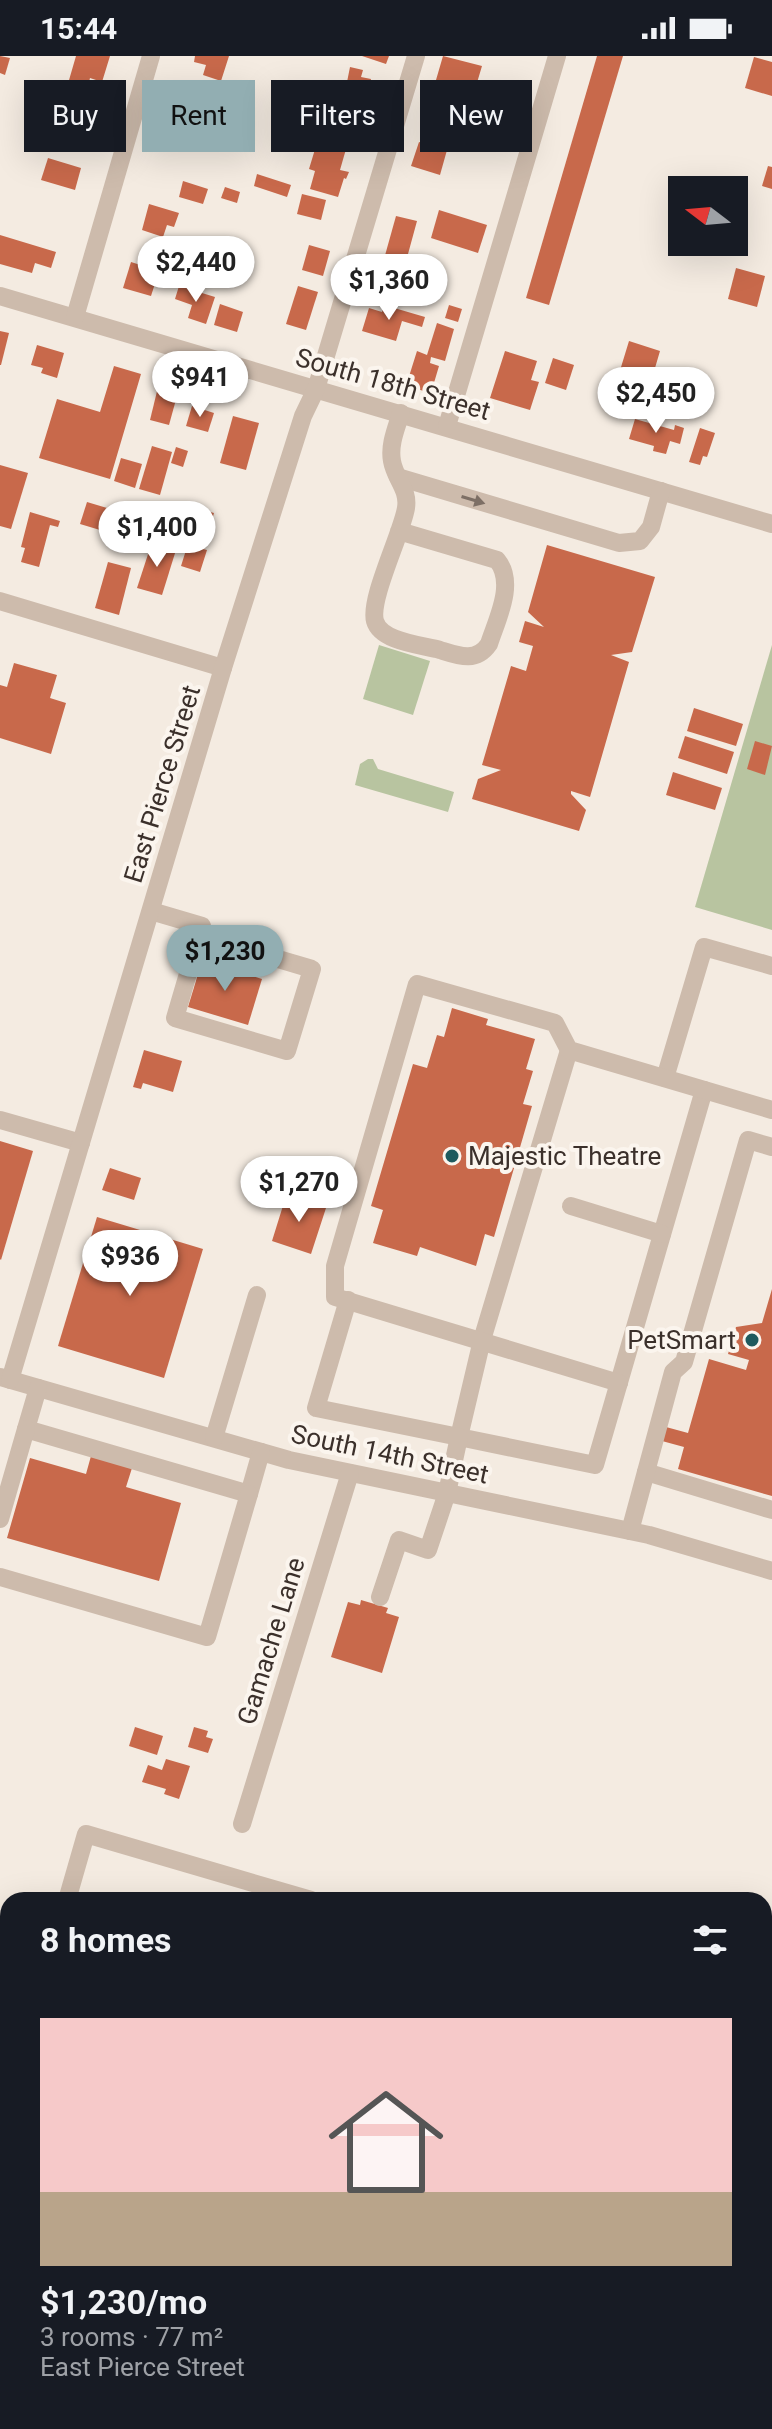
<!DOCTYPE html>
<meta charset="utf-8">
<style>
body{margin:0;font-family:Roboto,sans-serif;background:#242831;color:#f1f3f6;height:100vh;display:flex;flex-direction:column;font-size:30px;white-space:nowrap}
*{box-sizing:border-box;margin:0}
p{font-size:26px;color:#9ea1a6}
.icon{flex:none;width:44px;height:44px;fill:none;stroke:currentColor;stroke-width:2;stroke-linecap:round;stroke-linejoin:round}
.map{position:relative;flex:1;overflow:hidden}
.sheet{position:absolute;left:0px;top:1836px;width:772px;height:538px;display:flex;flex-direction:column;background:#171b24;border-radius:24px 24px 0 0;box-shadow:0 8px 32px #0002}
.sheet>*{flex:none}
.hud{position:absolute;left:24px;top:24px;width:724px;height:72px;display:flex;gap:16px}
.needle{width:52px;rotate:286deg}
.tools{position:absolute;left:668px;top:120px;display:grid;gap:16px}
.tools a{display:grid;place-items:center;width:80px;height:80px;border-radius:0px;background:#171b24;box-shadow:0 8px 32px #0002;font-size:40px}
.price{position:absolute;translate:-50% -68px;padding:0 18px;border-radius:28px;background:#fff;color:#222;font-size:26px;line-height:52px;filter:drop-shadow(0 2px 4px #0008)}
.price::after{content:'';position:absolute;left:50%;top:48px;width:24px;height:18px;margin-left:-12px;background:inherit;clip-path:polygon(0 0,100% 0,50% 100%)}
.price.current{background:#92aeb2;color:#111}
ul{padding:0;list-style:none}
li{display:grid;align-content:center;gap:16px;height:424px;padding:0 40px}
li+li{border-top:2px solid #363941}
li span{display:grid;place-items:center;height:248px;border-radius:0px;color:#555}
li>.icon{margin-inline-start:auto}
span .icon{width:144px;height:144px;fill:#fffc;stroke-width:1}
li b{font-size:34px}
h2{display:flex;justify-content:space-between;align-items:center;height:96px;padding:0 40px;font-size:34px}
.tag{padding:0 28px;border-radius:0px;background:#171b24;box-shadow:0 8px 32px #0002;font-size:28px;line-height:72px}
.tag.current{background:#92aeb2;color:#111}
.status{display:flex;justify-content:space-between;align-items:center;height:56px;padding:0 40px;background:#171b24;direction:ltr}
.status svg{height:22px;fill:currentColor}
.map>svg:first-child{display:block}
</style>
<div class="status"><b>15:44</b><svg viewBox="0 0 49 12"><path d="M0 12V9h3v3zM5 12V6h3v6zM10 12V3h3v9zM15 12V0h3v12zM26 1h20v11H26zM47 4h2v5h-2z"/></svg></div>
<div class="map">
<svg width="772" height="2373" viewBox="0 0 772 2373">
<rect width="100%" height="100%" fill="#f4ebe1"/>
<g fill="#b8c4a0">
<polygon points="379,589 430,605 413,659 363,643"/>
<polygon points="772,589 772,874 695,851"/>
<polygon points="368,703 373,703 378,713 454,736 448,756 355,729 360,708"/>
</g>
<g fill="#c8694b">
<polygon points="0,0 10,2 5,19 0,17"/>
<polygon points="76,0 110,0 102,26 90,22 86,37 67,31"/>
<polygon points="195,0 229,0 221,25 203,19 206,9 194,6"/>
<polygon points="362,0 389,0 386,8"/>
<polygon points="443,0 482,10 473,40 444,31 445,27 436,24"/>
<polygon points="597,0 623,0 549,249 526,242"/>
<polygon points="754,1 772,6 772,40 745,32"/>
<polygon points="350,11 363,14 361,21 371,23 370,27 379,30 373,53 352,48 357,29 347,26"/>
<polygon points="177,35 205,42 201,57 210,59 206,74 170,64"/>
<polygon points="429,44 473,56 469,69 452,65 450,74 423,67"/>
<polygon points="66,47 98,57 91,82 73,76 68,92 53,87"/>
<polygon points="330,56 361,65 353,91 347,90 344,100 340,114 349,116 346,123 344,122 338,141 310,133 315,115 309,113 316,90 310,88 313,79 318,80 320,74 325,76"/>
<polygon points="419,86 447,94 440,119 411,110"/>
<polygon points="48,102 81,112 75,134 41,124"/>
<polygon points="768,110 772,111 772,133 762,130"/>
<polygon points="257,118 291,129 287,141 254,130"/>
<polygon points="183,125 208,133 203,148 179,141"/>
<polygon points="225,131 240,136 237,147 221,142"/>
<polygon points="302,138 326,144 321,164 297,158"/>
<polygon points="149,148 179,157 174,171 167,169 163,181 142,174"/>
<polygon points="439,154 487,169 478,197 431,182"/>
<polygon points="396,160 417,165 405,209 384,203"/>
<polygon points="0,179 56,196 51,212 35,207 32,217 0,208"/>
<polygon points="309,189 330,195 323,220 302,214"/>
<polygon points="131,206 159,215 151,240 123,232"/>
<polygon points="736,212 765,220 757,251 728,243"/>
<polygon points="179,230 215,241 206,268 188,262 192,249 175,243"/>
<polygon points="298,230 318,236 306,274 286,268"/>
<polygon points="220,248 243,256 237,276 214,269"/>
<polygon points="384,249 425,261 422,271 402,265 396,285 362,275 369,252 382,256"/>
<polygon points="449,249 462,253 458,266 445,262"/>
<polygon points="437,267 454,273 445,305 431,301 430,307 439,310 431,337 406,330 417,295 427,299"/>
<polygon points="0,275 9,277 1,309 0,309"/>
<polygon points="629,285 660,295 650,329 635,324 628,346 605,339 611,319 618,321"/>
<polygon points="37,289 64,297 57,322 41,317 43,312 31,309"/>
<polygon points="505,295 537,305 531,324 539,326 530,354 490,342"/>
<polygon points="553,302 574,309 566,334 545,327"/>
<polygon points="114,310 141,318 110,423 39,402 57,343 100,356"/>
<polygon points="160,323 180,329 169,369 150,364"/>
<polygon points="192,350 214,357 208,376 186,370"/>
<polygon points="233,360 259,367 246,414 220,407"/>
<polygon points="635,363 674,374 675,369 684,372 680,388 670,385 666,398 653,395 654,390 629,383"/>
<polygon points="700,372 715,377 707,401 703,400 700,409 689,406"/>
<polygon points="152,390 172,396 160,439 139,433"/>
<polygon points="176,391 188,395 183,411 171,407"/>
<polygon points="121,402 142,408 135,432 114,425"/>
<polygon points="0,409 28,417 11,473 0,470"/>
<polygon points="87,446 107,452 100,474 80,468"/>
<polygon points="199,453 214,457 203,493 207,494 200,516 181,510"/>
<polygon points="30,456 60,465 58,471 50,469 39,511 21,506 25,492 21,491"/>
<polygon points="152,486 176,494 162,539 137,532"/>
<polygon points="547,489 655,521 632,596 611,599 629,606 590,741 571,735 571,738 586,754 579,775 472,743 478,723 501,714 482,709 511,610 526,615 533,590 519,586 525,565 544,571 528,556"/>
<polygon points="108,506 131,512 119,559 95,552"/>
<polygon points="14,607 57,619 50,642 66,647 51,698 0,682 0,629 7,631"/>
<polygon points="694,652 743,668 736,690 687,675"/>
<polygon points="685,680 734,696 727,718 678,702"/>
<polygon points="755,685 772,690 765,719 747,713"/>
<polygon points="673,716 722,732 715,754 666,739"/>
<polygon points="202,905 262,923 248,969 188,951"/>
<polygon points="452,952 488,963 486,969 535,983 526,1013 533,1015 523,1048 532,1050 494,1181 485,1178 476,1210 420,1191 417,1200 373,1187 383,1154 371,1150 413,1008 427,1012 437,979 444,981"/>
<polygon points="144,994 182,1005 173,1036 143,1027 141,1033 133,1031"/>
<polygon points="0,1085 33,1095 1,1204 0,1203"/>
<polygon points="110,1112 141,1122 134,1144 102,1134"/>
<polygon points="304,1137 316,1141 314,1149 326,1152 311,1198 272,1185 286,1140 302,1145"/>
<polygon points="97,1161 203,1193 164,1322 58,1290"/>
<polygon points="772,1233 772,1440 678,1413 684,1391 662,1385 666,1371 688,1377 709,1303 746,1314 749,1304 728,1298 736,1271 762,1267"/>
<polygon points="91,1400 132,1412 126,1431 181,1447 159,1525 7,1482 30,1402 86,1418"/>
<polygon points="361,1544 388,1552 386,1557 399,1561 382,1617 331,1601 348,1546 360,1549"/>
<polygon points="135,1671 163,1680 157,1699 129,1690"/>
<polygon points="194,1671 208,1675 206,1681 213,1683 208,1697 188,1691"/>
<polygon points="166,1703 190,1710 179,1743 164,1738 166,1733 142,1726 148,1709 162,1714"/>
<polygon points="772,1980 772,2012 764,2009"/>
<polygon points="0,2173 8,2175 8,2287 0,2284"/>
<polygon points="545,2366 550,2366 571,2373 543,2373"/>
<polygon points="643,2366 669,2366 667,2373 641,2373"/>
</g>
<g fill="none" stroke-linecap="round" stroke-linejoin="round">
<polyline stroke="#cfc6bd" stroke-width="18" stroke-dasharray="18 9" stroke-linecap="butt" points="652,2373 655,2366"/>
<g stroke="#cdbbac" stroke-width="18">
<polyline points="0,240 772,468"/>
<polyline points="75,261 151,0"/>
<polyline points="447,370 557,0"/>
<polyline points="398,421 619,487 640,485 651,471 661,435"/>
<path d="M399 475 497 504C516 527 497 563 489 588 476 607 459 600 440 594 422 589 381 586 375 565 369 543 402 477 406 452 409 433 395 423 392 405 389 389 396 373 401 357"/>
<polyline points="0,545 223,612"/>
<polyline points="151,855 202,870 175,962 287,995 312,913 200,880"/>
<polyline points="569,994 482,1284 459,1381 595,1409 704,1034"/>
<polyline points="665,1022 704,891 772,910"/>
<polyline points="0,1064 81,1087"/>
<polyline points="571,1150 662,1178"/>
<polyline points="348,1244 316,1352 459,1381 447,1437 428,1494 399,1484 380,1541"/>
<polyline points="0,1321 289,1404 649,1479 772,1515"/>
<polyline points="10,1324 223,612 303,360 316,333 416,0"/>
<polyline points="619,1327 335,1241 335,1210 417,928 555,967 569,994 772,1054"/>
<polyline points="38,1332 26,1373 249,1438 261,1396"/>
<polyline points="214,1382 257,1239"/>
<polyline points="646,1416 772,1454"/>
<polyline points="0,1463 26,1373"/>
<polyline points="630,1475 673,1316 684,1306 748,1084 772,1091"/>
<polyline points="0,1521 207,1581 249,1438"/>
<polyline points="242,1768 350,1417"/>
<polyline points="67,1844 86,1778 311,1844"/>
<polyline points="764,1976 766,1968 772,1963"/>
<polyline points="764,2043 772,2045"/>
<polyline points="0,2070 8,2046"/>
<polyline points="0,2146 8,2148"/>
<polyline points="764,2151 770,2153 772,2147"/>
<polyline points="764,2199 772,2201"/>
<polyline points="764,2330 772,2331"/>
<polyline points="423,2366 446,2373"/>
<polyline points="183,2372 245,2367"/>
<polyline points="123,2373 125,2366"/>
<polyline points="492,2373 494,2366"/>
<polyline points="535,2373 538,2366"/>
<polyline points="603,2373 605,2366"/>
<polyline points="698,2373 700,2366"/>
<polyline points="769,2373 772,2354"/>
</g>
</g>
<defs><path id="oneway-solid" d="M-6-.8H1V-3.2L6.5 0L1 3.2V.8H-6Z" transform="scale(2)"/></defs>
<use fill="#7d6f65" href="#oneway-solid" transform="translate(473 444) rotate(17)"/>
<g fill="#1f5a5e" stroke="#fbf5ee" stroke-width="3">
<circle cx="452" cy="1100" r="8"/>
<circle cx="752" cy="1284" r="8"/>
</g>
<g text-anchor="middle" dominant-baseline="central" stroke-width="8" stroke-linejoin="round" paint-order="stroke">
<g font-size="26" fill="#3b302b" stroke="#fbf5ee">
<text transform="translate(393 328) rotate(16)">South 18th Street</text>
<text transform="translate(162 728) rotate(-73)">East Pierce Street</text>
<text transform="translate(390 1398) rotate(12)">South 14th Street</text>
<text transform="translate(271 1585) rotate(-73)">Gamache Lane</text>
</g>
<g font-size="26" fill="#3b302b" stroke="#fbf5ee" text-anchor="start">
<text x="468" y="1100">Majestic Theatre</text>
<text x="736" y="1284" text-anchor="end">PetSmart</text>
</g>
</g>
</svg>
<div class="tools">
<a><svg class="needle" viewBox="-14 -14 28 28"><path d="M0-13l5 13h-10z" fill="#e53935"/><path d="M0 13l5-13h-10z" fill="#9ea1a6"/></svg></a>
</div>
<b class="price" style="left:196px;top:248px">$2,440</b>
<b class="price" style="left:389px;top:266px">$1,360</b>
<b class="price" style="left:200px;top:363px">$941</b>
<b class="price" style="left:656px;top:379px">$2,450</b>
<b class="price" style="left:157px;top:513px">$1,400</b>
<b class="price current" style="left:225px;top:937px">$1,230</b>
<b class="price" style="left:299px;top:1168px">$1,270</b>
<b class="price" style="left:130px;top:1242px">$936</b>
<div class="hud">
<a class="tag">Buy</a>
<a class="tag current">Rent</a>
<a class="tag">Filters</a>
<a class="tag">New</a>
</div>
<section class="sheet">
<h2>8 homes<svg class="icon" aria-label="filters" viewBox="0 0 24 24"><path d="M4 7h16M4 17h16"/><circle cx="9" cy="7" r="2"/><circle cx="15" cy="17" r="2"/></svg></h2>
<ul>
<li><span style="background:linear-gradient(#f6c9c9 70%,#b9a48a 0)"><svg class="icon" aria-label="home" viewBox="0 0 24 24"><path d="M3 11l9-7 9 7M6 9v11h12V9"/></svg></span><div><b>$1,230/mo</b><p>3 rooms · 77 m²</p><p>East Pierce Street</p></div></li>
</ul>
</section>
</div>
